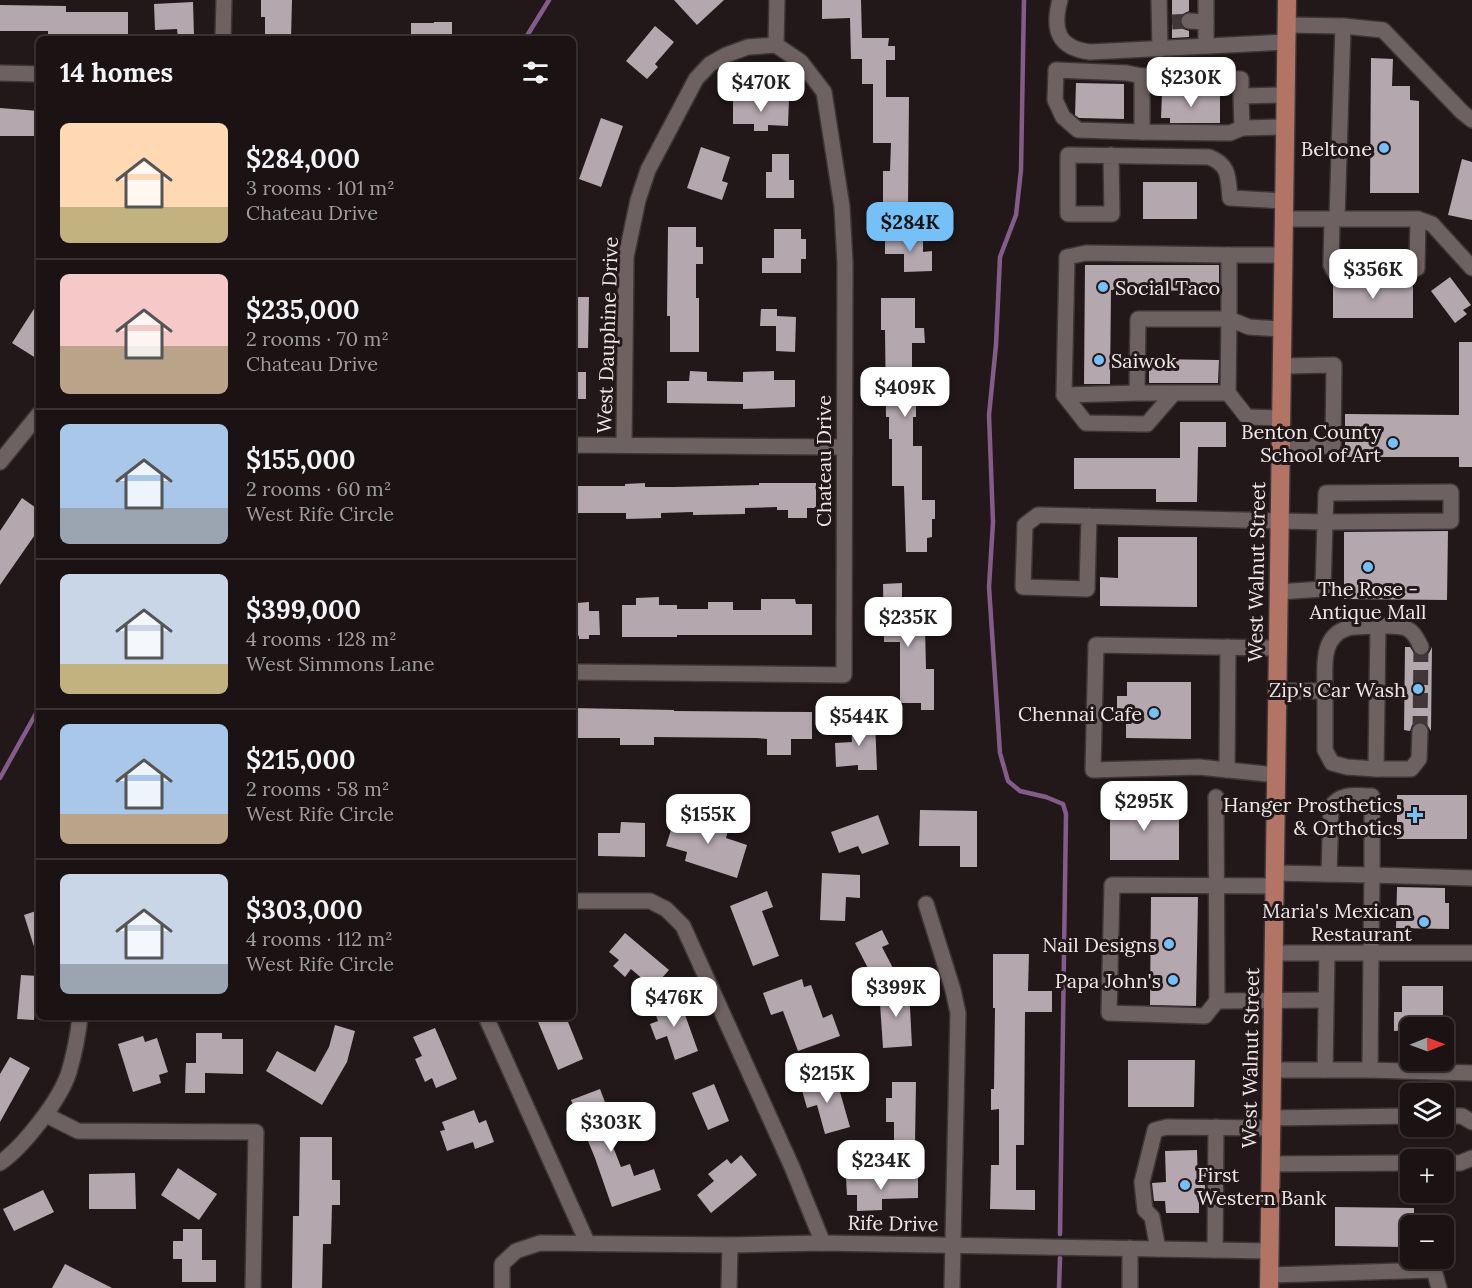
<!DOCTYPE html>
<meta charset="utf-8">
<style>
body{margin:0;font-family:Lora,serif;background:#231b1c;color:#f1f3f6;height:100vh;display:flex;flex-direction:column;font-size:22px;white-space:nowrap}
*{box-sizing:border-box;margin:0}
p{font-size:20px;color:#9f9ea0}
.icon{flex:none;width:33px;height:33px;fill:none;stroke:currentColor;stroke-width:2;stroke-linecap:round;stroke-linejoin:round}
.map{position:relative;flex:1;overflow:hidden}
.drawer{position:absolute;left:36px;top:36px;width:540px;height:984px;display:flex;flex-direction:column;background:#1a1213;border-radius:9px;box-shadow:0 2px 4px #0004,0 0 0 2px #383233}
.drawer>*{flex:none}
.needle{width:39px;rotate:89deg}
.fabs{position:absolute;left:1400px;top:1017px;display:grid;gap:12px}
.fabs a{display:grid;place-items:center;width:54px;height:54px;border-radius:9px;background:#1a1213;box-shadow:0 2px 4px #0004,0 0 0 2px #383233;font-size:30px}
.price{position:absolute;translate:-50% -51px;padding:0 14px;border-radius:12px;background:#fff;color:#222;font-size:20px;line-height:39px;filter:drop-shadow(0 2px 3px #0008)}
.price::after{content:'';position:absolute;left:50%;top:36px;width:18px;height:14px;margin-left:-9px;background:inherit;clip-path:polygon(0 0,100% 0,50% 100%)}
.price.on{background:#75c0f6;color:#111}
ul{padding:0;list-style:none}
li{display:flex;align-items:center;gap:18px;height:150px;padding:0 24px}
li+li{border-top:2px solid #383233}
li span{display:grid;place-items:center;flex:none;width:168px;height:120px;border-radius:9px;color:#555}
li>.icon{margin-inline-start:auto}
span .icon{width:72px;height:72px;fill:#fffc;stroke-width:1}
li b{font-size:26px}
h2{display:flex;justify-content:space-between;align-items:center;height:72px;padding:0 24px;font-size:26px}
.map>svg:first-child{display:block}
</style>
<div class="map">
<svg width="1472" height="1288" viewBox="0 0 1472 1288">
<rect width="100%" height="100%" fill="#221819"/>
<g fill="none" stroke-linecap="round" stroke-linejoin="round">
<g stroke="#835c8a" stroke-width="4.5">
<polyline points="1024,0 1021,170 1016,215 1000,257 996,345 989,415 993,522 989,587 1000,753 1008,781 1020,791 1046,797 1063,804 1066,814 1060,1234"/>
<polyline points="525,39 549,0"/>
<polyline points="0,778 39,708"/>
<polyline points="1059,1288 1060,1258"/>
</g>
</g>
<g fill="#b4a7ae">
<polygon points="261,0 292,0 291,39 265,39 265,17 261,17"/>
<polygon points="674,0 724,0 697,25"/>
<polygon points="822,0 861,0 862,38 889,38 888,46 895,46 895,60 886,60 886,97 909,97 908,206 883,206 883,171 890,171 891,143 873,143 873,84 862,84 862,59 851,59 850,18 822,19"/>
<polygon points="1172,0 1189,0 1189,11 1181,15 1179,21 1183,29 1189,31 1189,37 1172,38"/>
<polygon points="193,2 194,36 178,37 177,29 155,30 154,4"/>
<polygon points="0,5 66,6 66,12 128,12 128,38 48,38 48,31 0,31"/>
<polygon points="434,22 452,22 452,39 411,39 411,23 434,23"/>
<polygon points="655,26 674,42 655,64 658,67 647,79 626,61"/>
<polygon points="1371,58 1393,59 1392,86 1410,86 1410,100 1419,101 1419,193 1370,193"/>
<polygon points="1076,83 1124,84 1124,119 1079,118 1075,115"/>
<polygon points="1162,93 1220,95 1220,123 1170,123 1170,118 1161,118"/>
<polygon points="733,98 789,99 788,126 768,125 768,131 754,131 754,124 733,124"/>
<polygon points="0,108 39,111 39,136 0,136"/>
<polygon points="601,118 623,126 601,187 579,179"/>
<polygon points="701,147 730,157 722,181 728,183 722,200 687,188"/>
<polygon points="772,154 789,154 789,180 794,180 794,198 766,198 766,172 772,172"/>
<polygon points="1462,159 1472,162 1472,220 1448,215"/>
<rect x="1143" y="182" width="54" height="37"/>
<polygon points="668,227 696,227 696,247 703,247 703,264 696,264 696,298 699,298 699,352 670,352 670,316 667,316"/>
<polygon points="774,229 801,229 801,239 806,239 806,259 801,259 801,273 762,273 762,258 774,258"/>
<polygon points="906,235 906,239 923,239 923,252 932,251 932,271 904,272 904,254 885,254 885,236"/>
<polygon points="1085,265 1219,265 1219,291 1111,290 1110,384 1084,384"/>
<polygon points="1450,277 1471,305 1463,310 1467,314 1455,323 1431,291"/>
<rect x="1333" y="282" width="80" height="36"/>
<polygon points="573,297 589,297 588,348 573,348"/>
<polygon points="881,298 915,298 915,328 924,328 925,343 912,343 912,396 916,396 916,417 913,417 913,446 922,446 922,500 935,500 935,519 932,519 932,537 927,538 927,552 906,552 904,486 892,486 892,439 889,439 889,417 886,417 885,330 881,330"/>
<polygon points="39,301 39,360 12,343"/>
<polygon points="761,309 777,309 777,316 796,317 795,352 776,351 776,326 760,326"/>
<polygon points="1459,342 1472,342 1472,467 1459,467 1459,457 1345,457 1345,414 1459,415"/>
<polygon points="1149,359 1219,360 1218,383 1149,383"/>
<polygon points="690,371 707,372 707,381 743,382 743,372 774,371 774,380 795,380 795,407 743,409 743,404 667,403 667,381 689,381"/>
<rect x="573" y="372" width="13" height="27"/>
<polygon points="1180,422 1226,422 1226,447 1198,447 1197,502 1156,502 1156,489 1074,489 1074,458 1180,458"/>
<polygon points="645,483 645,487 674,487 759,485 759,483 816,483 816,508 807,508 807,518 788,518 788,510 777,510 777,507 745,508 745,514 693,515 693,512 661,513 661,518 626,519 626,513 573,513 573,486 625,486 625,484"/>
<polygon points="22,498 39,510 39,529 0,585 0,531"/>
<polygon points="1448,531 1447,600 1344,599 1344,532"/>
<polygon points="1118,537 1197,537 1197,607 1100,606 1100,577 1118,578"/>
<polygon points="902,583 902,598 911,598 911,612 914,611 914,626 925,626 926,669 934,669 934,710 921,710 921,703 900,703 900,642 884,642 883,584"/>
<polygon points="659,597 659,605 677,605 677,609 708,609 708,602 733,602 733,610 761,610 761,599 795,599 796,604 812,604 812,635 677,635 677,637 622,637 622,605 636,605 636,598"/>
<polygon points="589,602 589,611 599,611 600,635 589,635 589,639 579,639 579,636 573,634 573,611 577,611 577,603"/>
<polygon points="1405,647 1410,647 1415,655 1421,657 1429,653 1432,647 1431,731 1426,723 1420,721 1412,725 1410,731 1404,730"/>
<polygon points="1127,682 1191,682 1191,739 1126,738 1126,723 1117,722 1117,696 1127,696"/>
<polygon points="573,708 674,710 674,711 812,712 812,739 791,739 791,755 767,755 767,739 757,738 654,737 654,745 620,745 620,738 573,738"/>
<polygon points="875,720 877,770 858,770 858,765 836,767 835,743 852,742 851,721"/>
<rect x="1397" y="795" width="70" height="44"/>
<rect x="1110" y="804" width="69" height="56"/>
<polygon points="920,810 977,811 977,867 960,867 960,846 919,846"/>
<polygon points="700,815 730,824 726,838 747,845 737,878 685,861 687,852 666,846 674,820 696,827"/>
<polygon points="878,815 889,844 862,854 858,846 839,853 831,832"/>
<polygon points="621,822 645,823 645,857 598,856 598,833 620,833"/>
<polygon points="822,873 860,875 860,898 846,897 845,921 820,920"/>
<polygon points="1397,887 1445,888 1445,903 1449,903 1449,929 1396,928"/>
<polygon points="767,891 773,907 762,911 779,956 753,966 730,906"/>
<polygon points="1151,897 1198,897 1196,1006 1150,1005"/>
<polygon points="39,910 39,953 36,953 24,915"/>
<polygon points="882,930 889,944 882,947 894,970 874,980 855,943"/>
<polygon points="625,933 669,970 653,988 631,969 625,977 613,966 619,960 609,952"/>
<polygon points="993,954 1029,954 1028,991 1052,991 1052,1012 1025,1012 1024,1145 1016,1145 1016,1190 1035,1190 1035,1210 990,1209 991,1165 999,1165 999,1109 991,1110 991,1089 994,1089 995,1008 993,1008"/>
<polygon points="21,975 39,976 39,999 35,999 34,1020 17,1019"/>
<polygon points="802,979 804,987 811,985 823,1018 832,1014 840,1036 798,1051 783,1011 771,1015 763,993"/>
<polygon points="1402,986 1443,986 1443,1028 1410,1028 1410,1030 1394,1031 1394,1012 1402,1012"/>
<polygon points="909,988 912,1046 883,1048 879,989"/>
<polygon points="679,998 698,1051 675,1060 667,1036 656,1040 650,1024 658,1021 653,1007"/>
<polygon points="536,1017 566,1017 583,1059 558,1070"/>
<polygon points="335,1025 355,1031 347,1062 322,1105 266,1071 277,1051 315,1072 329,1047"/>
<polygon points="435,1028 457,1079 436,1088 432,1078 425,1082 415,1059 422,1056 413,1037"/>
<polygon points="196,1033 222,1033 222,1039 243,1039 243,1074 205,1073 205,1093 185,1093 186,1063 196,1063"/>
<polygon points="143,1036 145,1042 157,1038 168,1072 159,1075 161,1083 133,1092 118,1044"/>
<polygon points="10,1057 30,1068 0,1122 0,1074"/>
<polygon points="1128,1060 1195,1060 1194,1107 1128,1107"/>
<polygon points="836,1078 850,1127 825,1134 817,1105 807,1108 801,1087"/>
<polygon points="892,1082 916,1082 915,1143 894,1143 894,1122 886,1122 886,1098 892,1098"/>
<polygon points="714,1084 729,1121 708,1130 692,1093"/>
<polygon points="600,1089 614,1126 606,1129 621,1167 630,1164 634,1176 654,1169 661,1190 612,1207 595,1158 571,1100"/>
<polygon points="474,1110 479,1123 486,1120 494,1142 475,1149 473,1142 447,1151 440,1131 445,1130 442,1122"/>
<polygon points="300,1137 332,1137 332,1180 340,1180 340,1205 332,1205 331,1244 323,1244 322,1288 292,1288 293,1216 299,1216"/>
<polygon points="1197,1150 1198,1185 1205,1185 1205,1198 1199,1198 1199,1213 1166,1213 1165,1201 1154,1201 1152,1183 1166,1182 1165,1151"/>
<polygon points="741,1155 757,1175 711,1213 697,1195 714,1181 708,1174 727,1159 731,1164"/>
<polygon points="178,1168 217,1194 199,1220 161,1195"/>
<polygon points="135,1173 136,1209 89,1209 89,1174"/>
<polygon points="918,1177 918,1198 882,1199 882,1210 857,1211 857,1195 847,1195 846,1178"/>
<polygon points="43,1190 54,1212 14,1231 3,1209"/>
<polygon points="1335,1207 1414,1208 1414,1226 1410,1226 1410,1232 1405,1232 1405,1247 1335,1246"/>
<polygon points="183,1229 202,1229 202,1260 216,1260 216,1282 182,1282 182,1259 173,1259 173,1241 183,1241"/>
<polygon points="65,1264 112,1288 52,1288"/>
</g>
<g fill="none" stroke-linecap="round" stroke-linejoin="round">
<g stroke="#413738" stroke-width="15" stroke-dasharray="15 8" stroke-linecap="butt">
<polyline points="1172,22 1189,21"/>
<polyline points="1420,731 1421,647"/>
</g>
<g stroke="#3d3637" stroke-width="18">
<g id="minor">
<path d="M1060 0C1052 30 1058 48 1090 52L1286 42"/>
<polyline points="1159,0 1160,49"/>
<polyline points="1206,0 1206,46"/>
<polyline points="1189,21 1206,22"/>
<polyline points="1286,25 1343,26 1383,30 1462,112 1472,120"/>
<polyline points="223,39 224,0"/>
<polyline points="0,73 39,74"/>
<polyline points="1142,76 1127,73 1056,70 1055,100 1063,117 1078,130 1142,132"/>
<polyline points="1241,96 1242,128 1230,133 1142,132 1142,76 1241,79 1241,96 1285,95"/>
<polyline points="1242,128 1285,127"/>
<path d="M1111 155 1112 214H1068V155L1209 157C1230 165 1228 178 1230 198L1284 201"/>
<polyline points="1284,219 1418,219 1432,224 1472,268"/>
<polyline points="1332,219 1331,265 1334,271 1411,271 1417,268 1418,219"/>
<polyline points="1337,219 1343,26"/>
<polyline points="1229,255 1283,255"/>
<polyline points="1137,393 1228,393 1229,319 1138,319 1137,393 1064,395 1067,257 1086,253 1229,255 1229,319 1249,327 1282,329"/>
<polyline points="1228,393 1247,417 1281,418"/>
<polyline points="1064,395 1086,423 1147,424 1173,394"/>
<polyline points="573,445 843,447"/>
<polyline points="624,445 626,257 638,200 648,170 696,79 710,64 726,55 748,47 776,45"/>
<polyline points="1280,447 1333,446 1334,365 1281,366"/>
<polyline points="0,462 39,414"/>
<polygon points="1451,492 1451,521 1325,522 1326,493"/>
<polyline points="1089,516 1087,589 1023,587 1025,525 1038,515 1325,522 1323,589 1278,592"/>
<path d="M1378 626C1401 626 1411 623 1421 647"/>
<polyline points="573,672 844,675 845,263 842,207 824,92 801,62 776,45 777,0"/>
<path d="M1277 691H1325V750L1332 763 1347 767 1376 769 1378 626C1368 627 1357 626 1348 628 1320 636 1325 668 1325 691"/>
<polyline points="1376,769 1411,769 1419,759 1420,731"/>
<polyline points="1227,770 1228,647"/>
<polyline points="1276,775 1199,767 1093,770 1096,645 1277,648"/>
<polyline points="1216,797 1217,1001"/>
<path d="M1329 874 1331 807C1341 792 1356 796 1372 796V875L1472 878"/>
<polyline points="1274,886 1112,885 1109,1013 1205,1016 1217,1001 1326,1000"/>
<polyline points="573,901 650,901 666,909 683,926 792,1167 823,1243"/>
<polyline points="926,904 953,990 958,1013 952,1288"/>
<polyline points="1274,953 1371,953 1372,875 1274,873"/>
<polyline points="486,1017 587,1242"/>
<polyline points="1272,1070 1370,1070 1371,953 1472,953"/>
<polyline points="1325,1070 1327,953"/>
<polyline points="1370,1070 1472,1073"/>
<polyline points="46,1115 78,1131 256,1132 253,1288"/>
<polyline points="1443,1116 1462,1116 1472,1122"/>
<polyline points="1271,1118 1410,1116"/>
<path d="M0 1163C24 1146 60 1100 69 1072 74 1055 78 1035 80 1017"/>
<polyline points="1443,1163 1460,1163 1472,1158"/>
<polyline points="1271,1164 1410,1163"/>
<polyline points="1158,1249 1152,1217 1145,1210 1142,1182 1155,1130 1167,1127 1271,1128"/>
<polyline points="1215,1250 1216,1127"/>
<polyline points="1269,1275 1434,1270 1439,1288"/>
<polyline points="502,1288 502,1264 516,1251 540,1243 730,1245 823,1243 1270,1251"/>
<polyline points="729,1288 730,1245"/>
<polyline points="1130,1288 1130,1248"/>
</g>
</g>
<g stroke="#3d3637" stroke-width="21">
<polyline id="major" points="1269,1288 1287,0"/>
</g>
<use href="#minor" stroke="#6e6162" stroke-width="15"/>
<use href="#major" stroke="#b27565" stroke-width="18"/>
</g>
<g fill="#75c0f6" stroke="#221819" stroke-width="2">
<circle cx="1384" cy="148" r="6"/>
<circle cx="1103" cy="287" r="6"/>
<circle cx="1099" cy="360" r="6"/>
<circle cx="1393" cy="443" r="6"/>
<circle cx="1368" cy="567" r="6"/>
<circle cx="1418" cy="689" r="6"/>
<circle cx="1154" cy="713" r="6"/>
<path d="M1412 806h6v6h6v6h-6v6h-6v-6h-6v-6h6z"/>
<circle cx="1424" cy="922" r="6"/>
<circle cx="1169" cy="944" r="6"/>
<circle cx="1173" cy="980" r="6"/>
<circle cx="1185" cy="1185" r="6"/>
</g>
<g text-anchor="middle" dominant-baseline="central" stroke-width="6" stroke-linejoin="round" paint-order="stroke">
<g font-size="20" fill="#efe7e8" stroke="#221819" text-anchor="end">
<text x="1372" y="148">Beltone</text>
<text x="1115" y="287" text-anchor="start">Social Taco</text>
<text x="1111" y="360" text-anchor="start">Saiwok</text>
<text x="1381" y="431">Benton County<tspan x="1381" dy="23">School of Art</tspan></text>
<text x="1368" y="588" text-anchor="middle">The Rose -<tspan x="1368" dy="23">Antique Mall</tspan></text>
<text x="1406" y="689">Zip's Car Wash</text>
<text x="1142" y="713">Chennai Cafe</text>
<text x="1402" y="804">Hanger Prosthetics<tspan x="1402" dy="23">&amp; Orthotics</tspan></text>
<text x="1412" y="910">Maria's Mexican<tspan x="1412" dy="23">Restaurant</tspan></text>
<text x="1157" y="944">Nail Designs</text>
<text x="1161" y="980">Papa John's</text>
<text x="1197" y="1174" text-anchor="start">First<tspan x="1197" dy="23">Western Bank</tspan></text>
</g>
<g font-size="20" fill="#efe7e8" stroke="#221819">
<text transform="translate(607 335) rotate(-88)">West Dauphine Drive</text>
<text transform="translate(823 461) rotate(-90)">Chateau Drive</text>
<text transform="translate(1256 572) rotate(-89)">West Walnut Street</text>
<text transform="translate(1250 1058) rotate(-89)">West Walnut Street</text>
<text transform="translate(893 1223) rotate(1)">Rife Drive</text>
</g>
</g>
</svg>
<div class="fabs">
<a><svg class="needle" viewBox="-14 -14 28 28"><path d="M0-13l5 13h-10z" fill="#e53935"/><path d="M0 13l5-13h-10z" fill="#9f9ea0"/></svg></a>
<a><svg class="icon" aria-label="layers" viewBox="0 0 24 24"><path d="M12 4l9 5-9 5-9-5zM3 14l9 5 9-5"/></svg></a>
<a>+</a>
<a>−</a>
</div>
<b class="price" style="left:1191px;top:108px">$230K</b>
<b class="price" style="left:761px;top:113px">$470K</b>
<b class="price on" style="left:910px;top:253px">$284K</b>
<b class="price" style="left:1373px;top:300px">$356K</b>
<b class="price" style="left:905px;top:418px">$409K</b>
<b class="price" style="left:908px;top:648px">$235K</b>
<b class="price" style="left:859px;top:747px">$544K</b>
<b class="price" style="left:1144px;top:832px">$295K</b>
<b class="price" style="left:708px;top:845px">$155K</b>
<b class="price" style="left:896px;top:1018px">$399K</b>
<b class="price" style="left:674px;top:1028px">$476K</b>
<b class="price" style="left:827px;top:1104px">$215K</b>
<b class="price" style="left:611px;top:1153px">$303K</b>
<b class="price" style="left:881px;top:1191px">$234K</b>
<section class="drawer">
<h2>14 homes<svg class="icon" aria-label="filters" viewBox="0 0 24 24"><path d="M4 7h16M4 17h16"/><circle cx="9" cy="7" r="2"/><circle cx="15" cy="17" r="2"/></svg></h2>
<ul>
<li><span style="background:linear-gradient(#ffd9b3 70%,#c2b280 0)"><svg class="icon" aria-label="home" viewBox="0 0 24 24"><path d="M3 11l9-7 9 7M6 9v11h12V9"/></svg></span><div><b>$284,000</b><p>3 rooms · 101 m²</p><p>Chateau Drive</p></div></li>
<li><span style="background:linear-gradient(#f6c9c9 60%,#b9a48a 0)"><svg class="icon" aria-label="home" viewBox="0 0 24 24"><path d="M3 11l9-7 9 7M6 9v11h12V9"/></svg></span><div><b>$235,000</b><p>2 rooms · 70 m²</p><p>Chateau Drive</p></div></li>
<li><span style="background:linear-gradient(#a9c7e8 70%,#9aa5b1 0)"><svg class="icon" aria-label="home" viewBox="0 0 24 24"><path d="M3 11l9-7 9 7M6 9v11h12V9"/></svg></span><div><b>$155,000</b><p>2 rooms · 60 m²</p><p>West Rife Circle</p></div></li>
<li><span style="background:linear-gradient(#c9d6e8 75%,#c2b280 0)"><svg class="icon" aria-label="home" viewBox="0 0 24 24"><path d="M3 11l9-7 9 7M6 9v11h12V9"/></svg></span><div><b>$399,000</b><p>4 rooms · 128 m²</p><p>West Simmons Lane</p></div></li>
<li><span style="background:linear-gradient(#a9c7e8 75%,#b9a48a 0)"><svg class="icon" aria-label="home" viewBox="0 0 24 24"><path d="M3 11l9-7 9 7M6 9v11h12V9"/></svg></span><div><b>$215,000</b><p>2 rooms · 58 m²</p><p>West Rife Circle</p></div></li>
<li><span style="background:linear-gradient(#c9d6e8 75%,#9aa5b1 0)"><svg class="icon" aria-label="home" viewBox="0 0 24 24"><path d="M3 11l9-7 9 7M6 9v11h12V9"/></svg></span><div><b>$303,000</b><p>4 rooms · 112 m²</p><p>West Rife Circle</p></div></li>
</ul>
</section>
</div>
